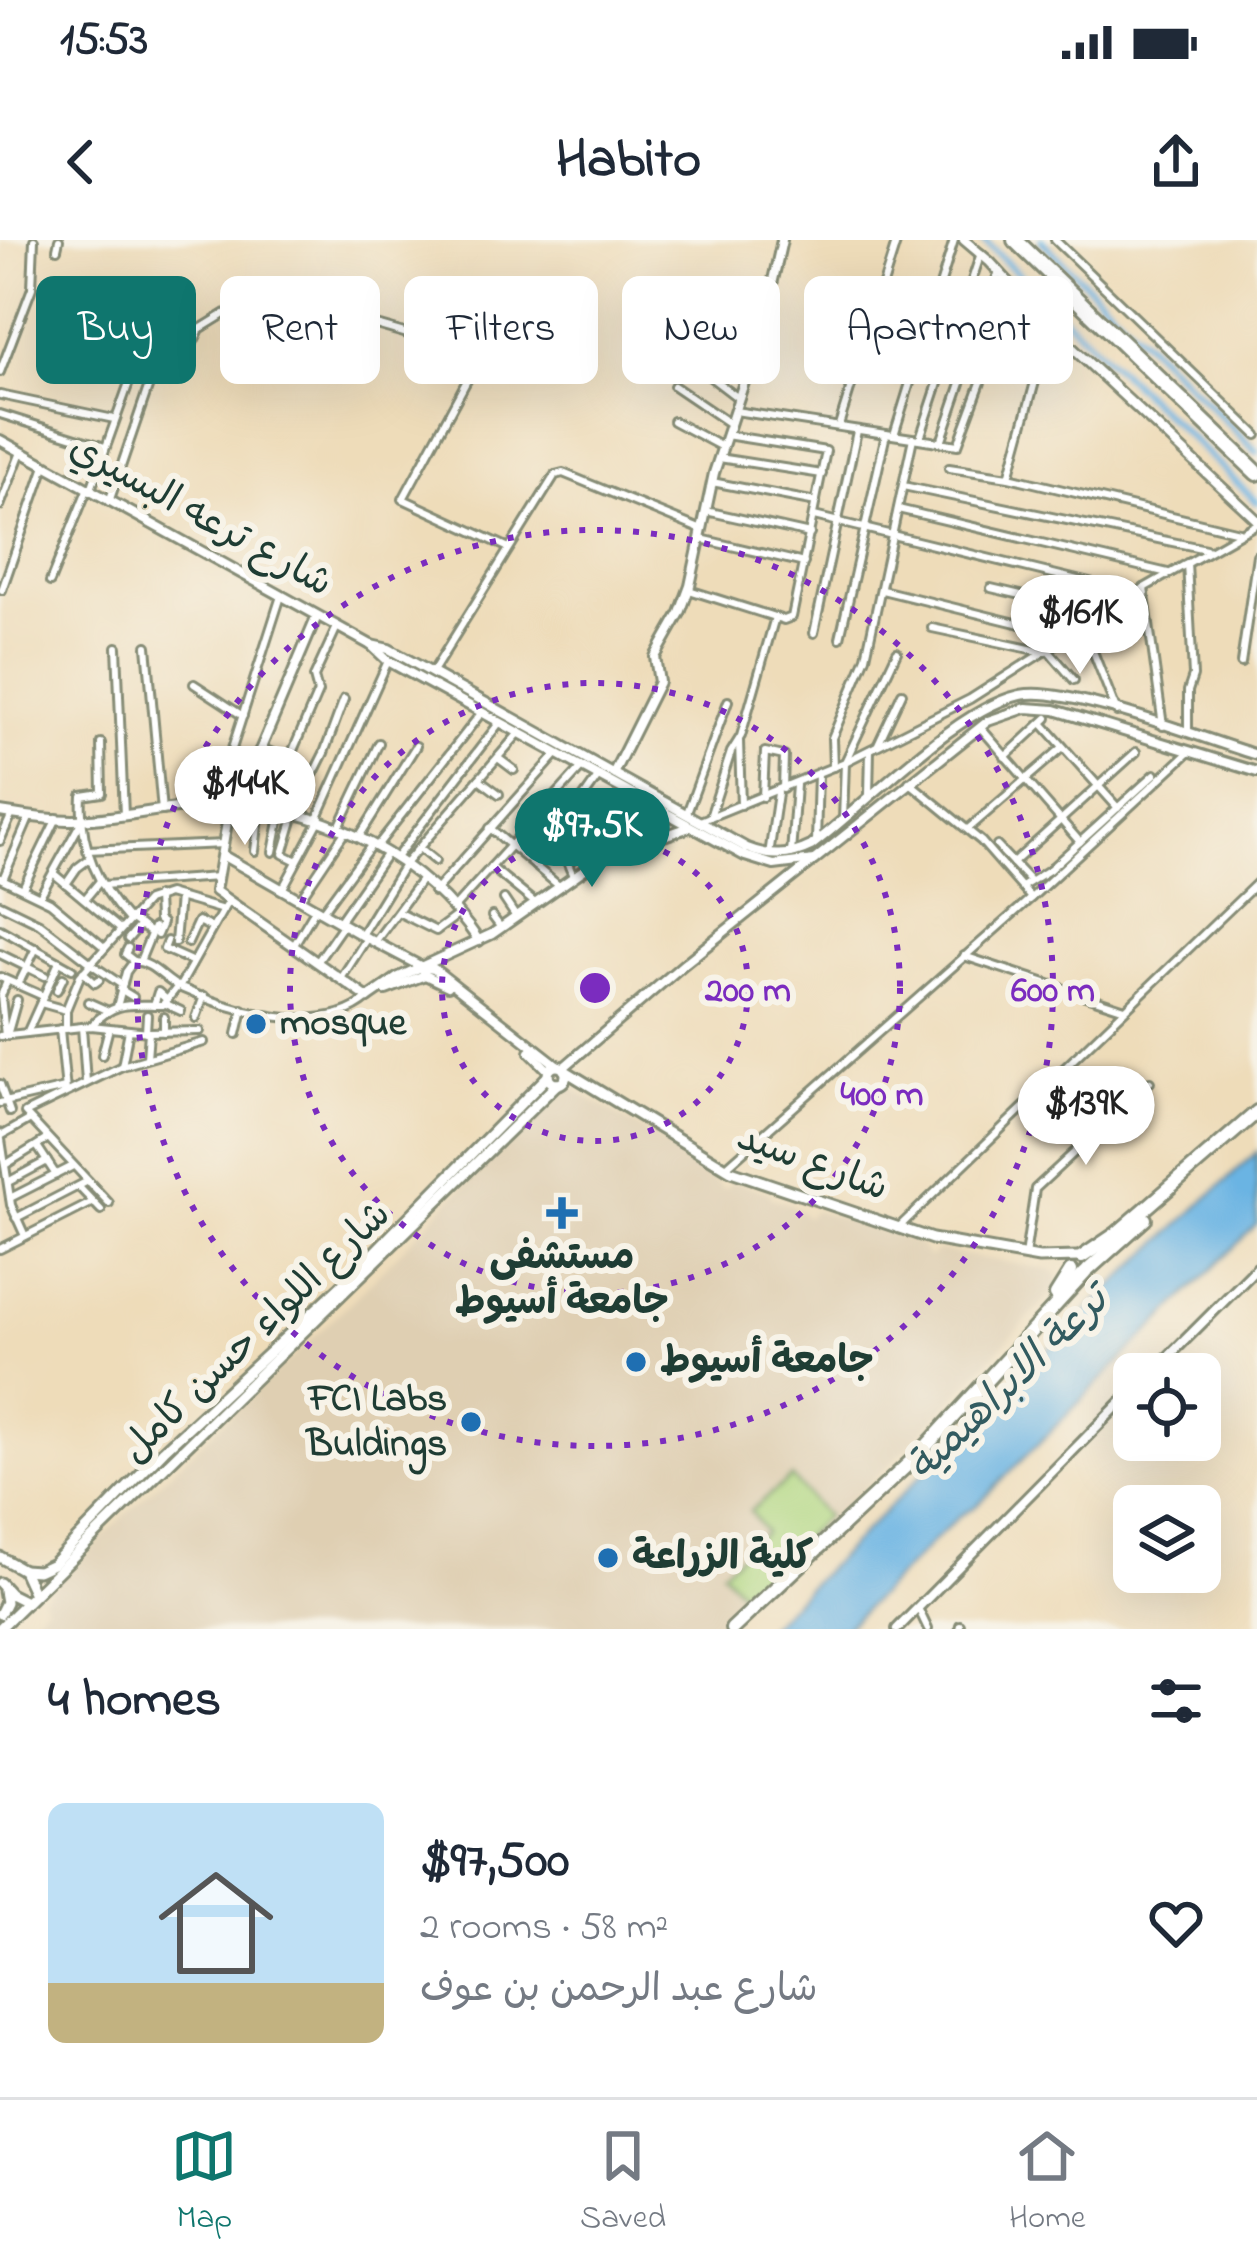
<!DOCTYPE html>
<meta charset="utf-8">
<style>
body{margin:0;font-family:"Indie Flower","Playpen Sans Arabic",sans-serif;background:#f2f2f3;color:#1f2937;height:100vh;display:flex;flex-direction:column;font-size:45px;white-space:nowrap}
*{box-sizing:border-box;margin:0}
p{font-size:39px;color:#747a83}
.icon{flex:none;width:66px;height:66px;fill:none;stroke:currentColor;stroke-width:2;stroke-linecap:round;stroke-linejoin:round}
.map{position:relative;height:1389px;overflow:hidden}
.details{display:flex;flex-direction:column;background:#fff;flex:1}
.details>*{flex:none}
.guide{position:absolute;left:36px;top:36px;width:1185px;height:108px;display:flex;gap:24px}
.fabs{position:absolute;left:1113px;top:1113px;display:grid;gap:24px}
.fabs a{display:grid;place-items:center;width:108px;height:108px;border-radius:18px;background:#fff;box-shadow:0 12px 48px #0002;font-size:60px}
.price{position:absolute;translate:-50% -102px;padding:0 27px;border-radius:42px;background:#fff;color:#222;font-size:39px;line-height:78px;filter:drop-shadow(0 3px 6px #0008)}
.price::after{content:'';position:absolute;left:50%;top:72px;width:36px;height:27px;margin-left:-18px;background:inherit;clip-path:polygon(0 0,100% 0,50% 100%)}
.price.selected{background:#0f766e;color:#fff}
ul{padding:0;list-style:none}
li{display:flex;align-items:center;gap:36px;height:300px;padding:0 48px}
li+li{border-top:3px solid #e0e1e3}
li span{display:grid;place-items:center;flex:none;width:336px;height:240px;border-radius:18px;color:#555}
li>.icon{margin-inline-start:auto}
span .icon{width:144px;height:144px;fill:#fffc;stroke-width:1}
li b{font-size:51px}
h2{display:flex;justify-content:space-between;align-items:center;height:144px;padding:0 48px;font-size:51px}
.tag{padding:0 42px;border-radius:18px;background:#fff;box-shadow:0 12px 48px #0002;font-size:42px;line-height:108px}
.tag.selected{background:#0f766e;color:#fff}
.status{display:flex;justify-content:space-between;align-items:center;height:84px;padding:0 60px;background:#fff;direction:ltr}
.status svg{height:33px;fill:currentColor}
header{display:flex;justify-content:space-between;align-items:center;height:156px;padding:0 48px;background:#fff;font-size:54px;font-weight:700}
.menu{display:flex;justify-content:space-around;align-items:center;height:168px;border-top:3px solid #e0e1e3;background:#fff;font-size:33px;color:#747a83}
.menu a{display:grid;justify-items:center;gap:6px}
.menu .selected{color:#0f766e}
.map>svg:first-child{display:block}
</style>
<div class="status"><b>15:53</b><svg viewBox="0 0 49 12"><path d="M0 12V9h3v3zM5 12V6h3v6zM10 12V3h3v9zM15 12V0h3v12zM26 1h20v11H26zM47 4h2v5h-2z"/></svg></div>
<header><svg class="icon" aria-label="back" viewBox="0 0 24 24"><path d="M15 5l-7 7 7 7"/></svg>Habito<svg class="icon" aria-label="share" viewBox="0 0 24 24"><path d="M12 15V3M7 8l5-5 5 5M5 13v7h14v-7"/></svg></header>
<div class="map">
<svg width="1257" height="1389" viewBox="0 0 1257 1389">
<rect width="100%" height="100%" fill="#f7f3e8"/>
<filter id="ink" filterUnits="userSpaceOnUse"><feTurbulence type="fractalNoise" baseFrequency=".00833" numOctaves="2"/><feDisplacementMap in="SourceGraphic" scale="24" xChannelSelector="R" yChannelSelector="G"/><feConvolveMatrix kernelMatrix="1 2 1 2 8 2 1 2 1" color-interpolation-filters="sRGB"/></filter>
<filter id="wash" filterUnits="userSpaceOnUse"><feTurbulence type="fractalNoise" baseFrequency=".004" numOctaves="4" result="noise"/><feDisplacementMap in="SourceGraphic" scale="48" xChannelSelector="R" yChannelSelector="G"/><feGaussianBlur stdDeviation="2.7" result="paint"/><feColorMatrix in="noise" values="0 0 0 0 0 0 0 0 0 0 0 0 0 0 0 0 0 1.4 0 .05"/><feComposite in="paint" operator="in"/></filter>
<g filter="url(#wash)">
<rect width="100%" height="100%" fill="#eedcb9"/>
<polygon fill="#dfcfb2" points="571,848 712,931 710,935 723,949 734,941 770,953 769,957 791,964 807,977 815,970 917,1002 929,1018 937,1010 1050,1030 1057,1033 1059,1045 908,1207 714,1389 10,1389 22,1376 31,1381 46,1365 43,1357 124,1276 358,1055 541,866"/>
<polygon fill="#b1d781" stroke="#688a5a" stroke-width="3" points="791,1237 826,1276 767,1333 741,1352 722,1331 765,1292 750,1271"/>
<polygon fill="#6ab4e3" stroke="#44788c" stroke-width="3" points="1257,912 1257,984 977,1265 958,1277 844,1389 766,1389 1095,1063"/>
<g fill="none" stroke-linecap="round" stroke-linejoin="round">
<g stroke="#6ab4e3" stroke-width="6">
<polyline points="983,0 1257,262"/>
<polyline points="1041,0 1257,212"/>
</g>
</g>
</g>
<g filter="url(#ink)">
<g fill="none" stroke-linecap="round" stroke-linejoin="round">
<g stroke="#868c76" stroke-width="12">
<g id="minor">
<polyline points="1055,0 1257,195"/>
<polyline points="57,9 59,0"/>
<polyline points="687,81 746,135"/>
<polyline points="679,113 738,158"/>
<polyline points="0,132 32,48 34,0"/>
<polyline points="674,146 730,184"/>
<polyline points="0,155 114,179"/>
<polyline points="735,171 958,205 1015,50"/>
<polyline points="0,174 105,207"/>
<polyline points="673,181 722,207"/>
<polyline points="839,185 897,0"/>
<polyline points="894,195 954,0"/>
<polyline points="920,198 981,13"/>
<polyline points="941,202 999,31"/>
<polyline points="719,218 822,234"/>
<polyline points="949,228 1009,237 1239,292"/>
<polyline points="1009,237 1050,87"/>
<polyline points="712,242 816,262"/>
<polyline points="903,246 1206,309"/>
<polyline points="90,252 131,137 178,133 200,89 252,57 275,56 411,95 424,94 478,120 403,259 509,308"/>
<polyline points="109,262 152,136"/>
<polyline points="0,266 21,212"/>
<polyline points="898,269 1168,333"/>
<polyline points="706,271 810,294"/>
<polyline points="814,276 1131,353"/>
<polyline points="701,299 804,323"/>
<polyline points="1187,323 1193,436 1188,451 1188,492"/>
<polyline points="50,342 87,250"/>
<polyline points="991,348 1102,374"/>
<polyline points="1144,348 1163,486"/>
<polyline points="2,350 45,226"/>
<polyline points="689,350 784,380 792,377 826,211 726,195"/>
<polyline points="882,350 1069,396"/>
<polyline points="1083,386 1117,472"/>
<polyline points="932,388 1044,412"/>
<polyline points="814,393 857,191"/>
<polyline points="840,398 886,194"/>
<polyline points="147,406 162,571"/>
<polyline points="117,407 124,575"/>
<polyline points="1049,411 1074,440"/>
<polyline points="1241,423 1257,315"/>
<polyline points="432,433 555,235 563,233 702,290"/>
<polyline points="194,444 243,476"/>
<polyline points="1042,483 1118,568"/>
<polyline points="980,487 1080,602"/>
<polyline points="739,501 741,565"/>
<path d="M101 503 102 553 82 556C79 603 96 644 128 679"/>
<polyline points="878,504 902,453"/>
<polyline points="261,508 289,520"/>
<polyline points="1005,517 1047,478"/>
<polyline points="498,518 514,530"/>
<polyline points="254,520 283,533"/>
<polyline points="833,527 832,498 866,417 913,198"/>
<polyline points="479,539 499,554"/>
<polyline points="259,540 276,550"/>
<polyline points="909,542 981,601 1031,658"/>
<polyline points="869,555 870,510"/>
<polyline points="763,557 765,512 784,516 783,549"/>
<polyline points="214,565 281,356"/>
<polyline points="268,569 318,452 314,437 337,387"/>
<polyline points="294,573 324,513 344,459"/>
<polyline points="687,573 728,461"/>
<polyline points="295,574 283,614 297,621"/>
<polyline points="710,577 731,512 741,496 775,377"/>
<polyline points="317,579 388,421"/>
<polyline points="843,580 845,522 897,412"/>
<polyline points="700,581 845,522 970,459 1144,348 1257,284"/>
<polyline points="339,587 379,503"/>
<polyline points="490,588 559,646"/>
<polyline points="968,589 1063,507"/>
<polyline points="359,597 416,506"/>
<polyline points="0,601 12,574"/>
<polyline points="816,602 818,533"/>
<polyline points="377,606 482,472"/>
<polyline points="997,606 1029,640"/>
<polyline points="419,608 435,621"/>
<polyline points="87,610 224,604"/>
<polyline points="255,611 260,568"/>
<polyline points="273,612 281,571"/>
<polyline points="791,614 796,545"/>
<polyline points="769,615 778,553"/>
<polyline points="395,619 500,482"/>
<polyline points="1013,623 1136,512"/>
<polyline points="535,626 598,537"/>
<polyline points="491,627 535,663"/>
<polyline points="53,633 120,689"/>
<polyline points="573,636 568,624 629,554"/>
<polyline points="0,638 50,662 104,707"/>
<polyline points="3,639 30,576"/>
<polyline points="66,644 77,628 89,619"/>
<polyline points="103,645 218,637"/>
<polyline points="1022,647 1049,630 1155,534"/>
<polyline points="23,648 57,578"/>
<polyline points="283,648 320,579"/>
<polyline points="434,652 557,514"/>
<polyline points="40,656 80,584"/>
<polyline points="157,656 158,680 162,683 157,695"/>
<polyline points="85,659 100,641"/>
<polyline points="300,659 345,592"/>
<polyline points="504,659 516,677"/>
<polyline points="0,664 39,683 91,723"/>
<polyline points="453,669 581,528"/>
<polyline points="322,672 372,604"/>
<polyline points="398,672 436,691 459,674"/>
<polyline points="492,676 501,688"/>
<polyline points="130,678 151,693"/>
<polyline points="339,682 387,613"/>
<polyline points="0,689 72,729"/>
<polyline points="361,695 404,625 519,493"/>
<polyline points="128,699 140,685"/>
<polyline points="167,701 164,709 191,721"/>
<polyline points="175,702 179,657"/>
<polyline points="375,702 421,640"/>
<polyline points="188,703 198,681 212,688"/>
<polyline points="294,705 316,668"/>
<polyline points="128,708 125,714 134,721"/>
<polyline points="0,714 45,736"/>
<polyline points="964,716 1125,769"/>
<path d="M134 721C155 723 163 740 181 748 231 771 322 798 368 758"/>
<polyline points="140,721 154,687"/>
<polyline points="318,721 343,685"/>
<polyline points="91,724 122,745"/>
<polyline points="83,732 95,743 99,740"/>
<polyline points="0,737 43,756"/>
<polyline points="342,737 367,698"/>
<polyline points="18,745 36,708"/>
<polyline points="180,746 228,661"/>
<polyline points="120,749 133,757"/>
<polyline points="57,750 63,738"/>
<polyline points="88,762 106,770"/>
<polyline points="41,763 66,770"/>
<polyline points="164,763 181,771"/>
<polyline points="154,765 158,752 167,760"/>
<polyline points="117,767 126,732 134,721"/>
<polyline points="164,777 164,792"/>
<polyline points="196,778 204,756"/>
<path d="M91 786C115 760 130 765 163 765L178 746"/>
<polyline points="82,787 86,842"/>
<polyline points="60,789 66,851"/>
<polyline points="66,789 66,770 80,736 147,661 168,654 223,670"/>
<polyline points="8,792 17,760"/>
<polyline points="146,792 147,775"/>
<polyline points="27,793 59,722"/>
<polyline points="237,794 243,769"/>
<polyline points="0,796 91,786 149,792 200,791"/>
<polyline points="5,796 1,756 7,741"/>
<polyline points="102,815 109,788"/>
<polyline points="147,818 149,792"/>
<polyline points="122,826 129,790"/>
<polyline points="0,844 10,872"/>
<polyline points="0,863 65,848"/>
<polyline points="0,893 11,965 25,996"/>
<polyline points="1,896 29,880"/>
<polyline points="37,906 56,935"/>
<polyline points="5,925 47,899"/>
<polyline points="725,928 1031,658 1189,512"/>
<polyline points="8,942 47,921"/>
<polyline points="79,947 101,970"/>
<polyline points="10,958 71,927"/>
<polyline points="109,963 25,873 122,826 204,802"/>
<polyline points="16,978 88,941"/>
<polyline points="899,987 1257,643"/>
<polyline points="0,1009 93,962"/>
<polyline points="1025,1016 1035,949 1150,842"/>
<polyline points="918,1368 928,1389"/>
<polyline points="959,1389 960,1385"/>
</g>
</g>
<g stroke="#868c76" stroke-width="14">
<g id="tertiary">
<polyline points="964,0 990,22 1050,87 1257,280"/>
<polyline points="0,200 371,405 388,421 745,616 774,625 814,620"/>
<polyline points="317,376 261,508 230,565 215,651 368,758"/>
<path d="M371 405 389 409 747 608C770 617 789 617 811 606 865 566 963 461 1027 454 1076 449 1204 499 1257 515"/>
<polyline points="613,534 659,442 655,417 680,373 690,346 714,233 763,85 782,0"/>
<path d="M0 572C24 576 49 580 73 580 125 579 177 563 230 565 328 568 424 619 479 701"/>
<polyline points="222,615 367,698 422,727 434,729 558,826"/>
<polyline points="422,727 425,735 448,746"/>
<polyline points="386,750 425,735"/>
<polyline points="368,758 397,738 492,694 602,617 687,588"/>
<polyline points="530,812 549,831"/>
<polyline points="563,828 684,724 988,481 1026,468 1055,470 1257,532"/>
<polyline points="1151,1134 1257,1028"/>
<polyline points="897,1389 1134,1149"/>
</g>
</g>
<g stroke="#868c76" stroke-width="15">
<g id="secondary">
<circle cx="557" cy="835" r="9"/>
<polyline points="564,830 731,931 932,999 1039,1018 1078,1017"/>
<polyline points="0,1317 23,1330 34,1354"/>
<polyline points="23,1330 38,1331 53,1324 164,1210 341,1046 548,836"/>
<polyline points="0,1343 10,1354 26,1362"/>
<polyline points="0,1374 6,1362 4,1351"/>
<polyline points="0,1388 557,844"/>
</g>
</g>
<g stroke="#868c76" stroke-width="18">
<g id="primary">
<polyline points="1082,1017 1116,994 1257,872"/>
<polyline points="1088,1030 1145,979"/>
<polyline points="1056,1055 1071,1031"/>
<polyline points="732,1389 921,1212 1085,1033"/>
</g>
</g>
<g stroke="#868c76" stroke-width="20">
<polyline id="trunk" points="1015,0 1257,233"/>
</g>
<use href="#minor" stroke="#fff" stroke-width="6"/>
<use href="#tertiary" stroke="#fff" stroke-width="8"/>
<use href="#secondary" stroke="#fff" stroke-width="9"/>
<use href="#primary" stroke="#fff" stroke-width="12"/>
<use href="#trunk" stroke="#fff" stroke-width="14"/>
</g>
</g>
<g fill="none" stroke="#7b2cbf" stroke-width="6" stroke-dasharray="6 12">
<circle cx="595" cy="748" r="153"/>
<circle cx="595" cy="748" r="305"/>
<circle cx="595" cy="748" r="458"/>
</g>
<g fill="#1f6fb2" stroke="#f7f3e8" stroke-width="4.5">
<circle cx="256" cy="784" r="12"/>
<path d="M556 955h12v12h12v12h-12v12h-12v-12h-12v-12h12z"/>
<circle cx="636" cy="1122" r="12"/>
<circle cx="471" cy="1182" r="12"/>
<circle cx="608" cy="1318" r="12"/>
</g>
<g text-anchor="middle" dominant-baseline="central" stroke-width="12" stroke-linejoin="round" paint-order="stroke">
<g font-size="39" fill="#1f3d34" stroke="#f7f3e8">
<text transform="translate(200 277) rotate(29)">شارع ترعه البسيري</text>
<text transform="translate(812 924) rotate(20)">شارع سيد</text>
<text transform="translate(257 1093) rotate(-44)">شارع اللواء حسن كامل</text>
</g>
<g font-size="39" font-weight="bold" fill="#1f3d34" stroke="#f7f3e8" text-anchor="start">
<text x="280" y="784">mosque</text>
<text x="562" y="1018" text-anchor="middle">مستشفی<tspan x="562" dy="45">جامعة أسيوط</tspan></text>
<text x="660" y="1122">جامعة أسيوط</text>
<text x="447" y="1160" text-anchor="end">FCI Labs<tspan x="447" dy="45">Buldings</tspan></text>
<text x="632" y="1318">كلية الزراعة</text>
</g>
<g font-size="42" font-style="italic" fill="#325b60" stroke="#f7f3e8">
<text transform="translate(1009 1145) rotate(-44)">ترعة الابراهيمية</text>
</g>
</g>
<circle cx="595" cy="748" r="18" fill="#7b2cbf" stroke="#f7f3e8" stroke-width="6"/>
<g font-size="36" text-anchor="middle" font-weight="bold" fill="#7b2cbf" stroke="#f7f3e8" stroke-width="12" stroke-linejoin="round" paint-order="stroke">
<text x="748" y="761">200 m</text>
<text x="1053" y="761">600 m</text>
<text x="882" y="865">400 m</text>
</g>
</svg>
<div class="fabs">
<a><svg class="icon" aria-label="locate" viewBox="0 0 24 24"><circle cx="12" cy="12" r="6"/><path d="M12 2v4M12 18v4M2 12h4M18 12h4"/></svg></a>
<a><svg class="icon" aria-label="layers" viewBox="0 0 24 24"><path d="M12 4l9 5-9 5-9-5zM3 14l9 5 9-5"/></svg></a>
</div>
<b class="price" style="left:1080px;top:437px">$161K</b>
<b class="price" style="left:245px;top:608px">$144K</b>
<b class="price selected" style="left:592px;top:650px">$97.5K</b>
<b class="price" style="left:1086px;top:928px">$139K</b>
<div class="guide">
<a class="tag selected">Buy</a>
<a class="tag">Rent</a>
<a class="tag">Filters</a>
<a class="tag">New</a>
<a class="tag">Apartment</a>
</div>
</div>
<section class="details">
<h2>4 homes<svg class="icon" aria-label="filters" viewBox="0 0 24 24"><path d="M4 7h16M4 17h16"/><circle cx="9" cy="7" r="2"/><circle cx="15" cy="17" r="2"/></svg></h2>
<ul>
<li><span style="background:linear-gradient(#bfe0f5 75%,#c2b280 0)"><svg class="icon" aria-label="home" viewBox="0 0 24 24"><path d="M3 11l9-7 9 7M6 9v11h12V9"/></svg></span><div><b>$97,500</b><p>2 rooms · 58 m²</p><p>شارع عبد الرحمن بن عوف</p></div><svg class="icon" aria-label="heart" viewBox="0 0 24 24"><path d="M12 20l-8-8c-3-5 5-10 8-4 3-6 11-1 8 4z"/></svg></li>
</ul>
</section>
<nav class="menu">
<a class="selected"><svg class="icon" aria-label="map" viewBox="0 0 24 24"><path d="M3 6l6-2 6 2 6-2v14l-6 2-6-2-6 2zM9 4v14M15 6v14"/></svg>Map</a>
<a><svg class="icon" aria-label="saved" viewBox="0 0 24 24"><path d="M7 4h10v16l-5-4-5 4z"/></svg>Saved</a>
<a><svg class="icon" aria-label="home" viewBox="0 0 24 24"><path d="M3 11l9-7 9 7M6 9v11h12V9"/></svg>Home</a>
</nav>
